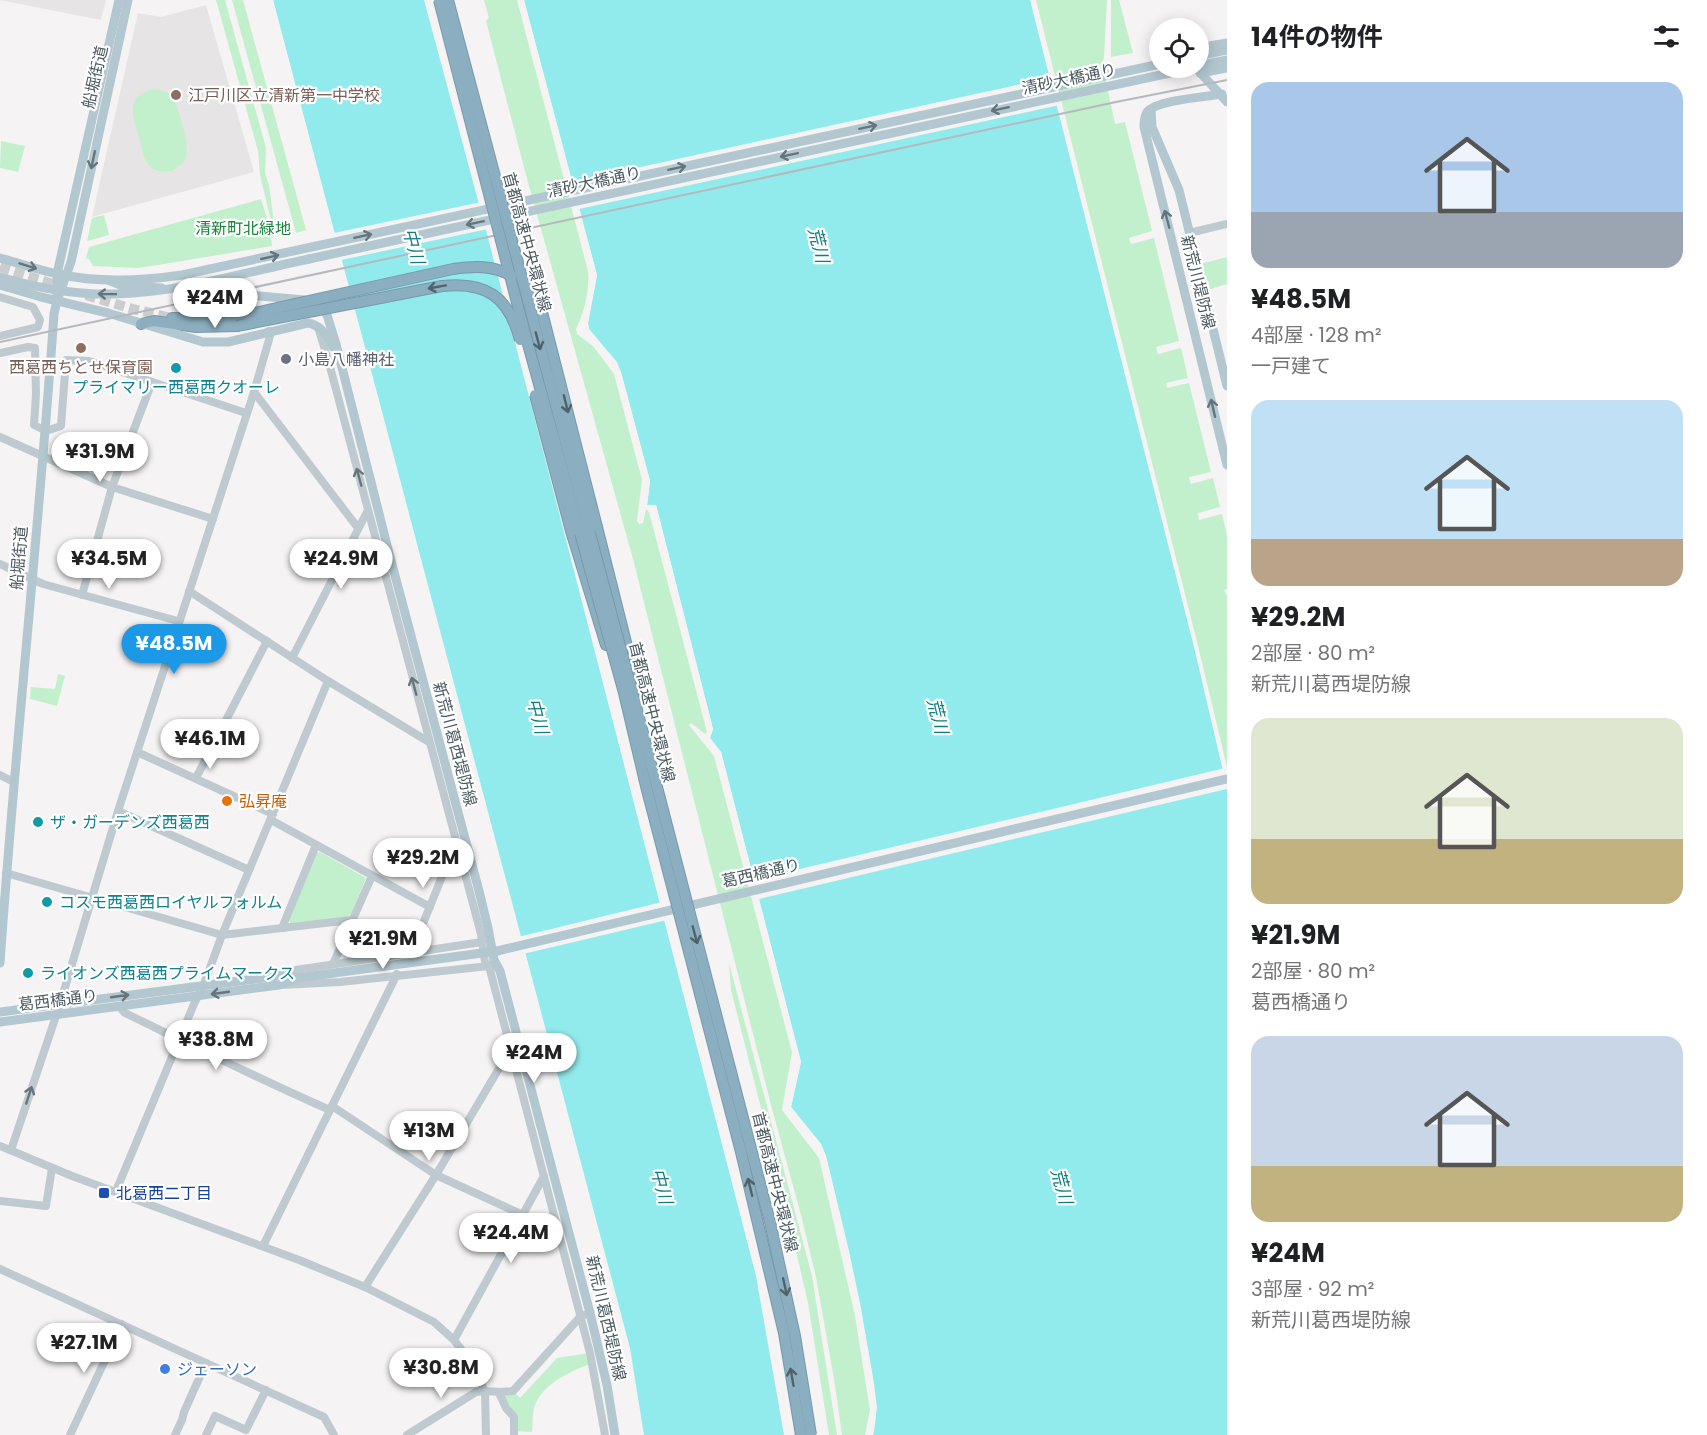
<!DOCTYPE html>
<html lang="ja">
<meta charset="utf-8">
<style>
body{margin:0;font-family:Poppins,"Noto Sans JP",sans-serif;background:#f2f2f2;color:#202124;height:100vh;display:flex;flex-direction:column;font-size:22px;white-space:nowrap}
*{box-sizing:border-box;margin:0}
p{font-size:20px;color:#757577}
.icon{flex:none;width:33px;height:33px;fill:none;stroke:currentColor;stroke-width:2;stroke-linecap:round;stroke-linejoin:round}
.map{position:relative;flex:1;overflow:hidden}
.panel{display:flex;flex-direction:column;background:#fff;width:480px}
.panel>*{flex:none}
.buttons{position:absolute;left:1149px;top:18px;display:grid;gap:12px}
.buttons a{display:grid;place-items:center;width:60px;height:60px;border-radius:50%;background:#fff;box-shadow:0 3px 15px #0003;font-size:30px}
.price{position:absolute;translate:-50% -51px;padding:0 14px;border-radius:21px;background:#fff;color:#222;font-size:20px;line-height:39px;filter:drop-shadow(0 2px 3px #0008)}
.price::after{content:'';position:absolute;left:50%;top:36px;width:18px;height:14px;margin-left:-9px;background:inherit;clip-path:polygon(0 0,100% 0,50% 100%)}
.price.current{background:#1c99e6;color:#fff}
ul{padding:0;list-style:none}
li{display:grid;align-content:center;gap:12px;height:318px;padding:0 24px}
li span{display:grid;place-items:center;height:186px;border-radius:18px;color:#555}
li>.icon{margin-inline-start:auto}
span .icon{width:108px;height:108px;fill:#fffc;stroke-width:1}
li b{font-size:26px}
h2{display:flex;justify-content:space-between;align-items:center;height:72px;padding:0 24px;font-size:26px}
main{display:flex;flex:1;min-height:0}
.map>svg:first-child{display:block}
</style>
<main>
<div class="map">
<svg width="1227" height="1435" viewBox="0 0 1227 1435">
<rect width="100%" height="100%" fill="#f5f3f3"/>
<g fill="#e6e4e5">
<polygon points="0,0 106,0 101,20"/>
<polygon points="206,5 254,172 92,217 138,13 161,17"/>
</g>
<g fill="#c3f0cc">
<polygon points="216,0 225,0 266,148 265,173 269,185 274,223 272,225 260,175 258,151"/>
<polygon points="232,0 243,0 306,230 296,233"/>
<path d="M484 0H517L588 271C590 289 584 313 576 329L577 334 593 346 614 374 642 480 637 521 639 524 643 523 646 509 649 512 707 732 705 734 691 723 689 725 714 756 792 1052 782 1110 819 1158 855 1316 870 1410 865 1435H842L835 1385 816 1277 801 1215 771 1105 633 559 526 175 486 21 489 18Z"/>
<polygon points="1036,0 1107,0 1104,58 1102,62 1115,124 1125,122 1152,231 1129,238 1131,244 1154,238 1179,341 1156,347 1158,354 1181,348 1188,378 1166,383 1167,388 1189,383 1211,472 1189,477 1191,484 1213,478 1220,507 1198,513 1199,520 1222,514 1227,535 1227,589 1224,590 1227,596 1227,767 1198,646"/>
<polygon points="1111,0 1119,0 1133,53 1111,57"/>
<path d="M155 89C162 90 167 92 172 97 179 106 190 147 186 158 183 164 177 167 172 171 164 172 156 172 150 166 143 160 142 148 140 140 133 117 123 95 155 89Z"/>
<polygon points="1,141 25,146 18,172 0,168"/>
<polygon points="261,199 270,228 272,246 158,265 138,268 93,266 89,259 86,258 89,247"/>
<polygon points="104,215 109,235 87,241 92,218"/>
<polygon points="1227,257 1227,284 1207,290 1200,264"/>
<polygon points="58,674 65,676 57,706 30,699 31,687 55,689"/>
<polygon points="320,852 366,878 351,914 346,917 290,923 289,919 315,854"/>
<polygon points="729,963 812,1276 837,1435 829,1435 808,1303 786,1207 731,990"/>
<path d="M590 1353 592 1363C570 1372 542 1383 534 1408 532 1415 533 1425 532 1432L514 1431V1417L499 1393 513 1391 520 1398 557 1358Z"/>
</g>
<g fill="#91ebed">
<polygon points="273,0 424,0 486,230 756,1276 784,1435 644,1435 630,1348"/>
<path d="M524 0H1030L1194 647 1227 788V1435H873C880 1406 873 1378 868 1349 857 1284 841 1220 826 1156L821 1144 791 1107 801 1062 721 752 710 738 713 729 656 505 647 506 650 481 621 372 589 329 588 323 597 275Z"/>
</g>
<g fill="#f5f3f3">
<polygon points="270,0 273,0 334,233 481,202 488,229 341,260 347,284 344,284"/>
<polygon points="521,0 524,0 572,182 1053,77 1060,105 579,209 597,275 588,323 589,329 617,362 621,372 650,481 647,505 656,505 713,729 710,738 721,752 754,880 1225,768 1227,789 759,899 801,1062 791,1107 821,1144 826,1156 849,1251 861,1308 877,1407 873,1435 870,1435 874,1407 858,1309 823,1157 819,1146 790,1113 789,1108 798,1062 718,753 707,739 710,729 654,508 647,509 644,507 647,481 618,373 614,364 586,330 585,323 594,275"/>
<polygon points="662,902 667,920 523,954 518,937"/>
</g>
<g fill="none" stroke-linecap="round" stroke-linejoin="round">
<g stroke="#cacdce" stroke-width="10" stroke-dasharray="10 5" stroke-linecap="butt">
<polyline points="0,267 65,288"/>
<polyline points="86,295 133,309 172,318"/>
</g>
<g stroke="#769aac" stroke-width="12">
<g id="highway">
<polyline points="172,318 208,319 246,315"/>
<polyline points="141,324 154,321 196,327 237,326"/>
<polyline points="597,527 638,690 637,705"/>
<polyline points="571,531 606,645"/>
</g>
</g>
<g stroke="#becacf" stroke-width="8">
<polyline points="1189,233 1227,224"/>
<polyline points="0,297 33,307 40,320 38,327 0,336"/>
<polyline points="318,327 329,363 481,934 485,962 489,966 590,1353 605,1435"/>
<polyline points="0,353 28,347 35,348 36,394 34,425 46,431 61,426 66,360 89,361 246,413"/>
<polyline points="254,392 358,528"/>
<polyline points="0,437 112,487 213,519"/>
<polyline points="0,564 43,584 178,621"/>
<polyline points="189,591 328,681 429,742"/>
<polyline points="82,595 112,487 152,382"/>
<polyline points="292,658 368,510"/>
<polyline points="137,752 273,814"/>
<polyline points="0,775 14,782"/>
<polyline points="196,778 267,641"/>
<polyline points="118,811 249,870"/>
<polyline points="271,820 430,907"/>
<polyline points="6,873 222,935 351,920"/>
<polyline points="282,928 316,845"/>
<polyline points="411,953 452,852 458,848 461,851"/>
<polyline points="333,964 372,876"/>
<polyline points="279,975 296,970 482,942"/>
<polyline points="282,985 340,982 489,966"/>
<path d="M119 1007 125 1013C193 1046 261 1080 330 1110"/>
<polyline points="332,1106 436,1175 523,1215"/>
<polyline points="0,1146 72,1176 299,1260 365,1287 434,1322 454,1340 467,1357 485,1391 486,1435"/>
<polyline points="11,1150 60,1004 118,811 254,392 270,336 269,331"/>
<polyline points="116,1191 194,1004 204,984 222,935 328,681"/>
<polyline points="0,1201 46,1206 52,1168"/>
<polyline points="263,1246 397,974"/>
<polyline points="0,1269 324,1417 334,1435"/>
<polyline points="365,1287 436,1175 511,1048"/>
<polyline points="454,1340 544,1176"/>
<polyline points="499,1393 506,1408 514,1417 514,1435"/>
<polyline points="70,1435 122,1324"/>
<polyline points="175,1435 182,1420 184,1412 206,1363"/>
<polyline points="206,1435 215,1416 246,1430 266,1390"/>
<path d="M407 1435 476 1392C488 1390 500 1393 513 1391L581 1316 584 1315"/>
</g>
<g stroke="#b3c7d0" stroke-width="9">
<polyline points="1198,48 1227,43"/>
<polyline points="1198,56 1227,50"/>
<polyline points="1198,66 1227,60"/>
<polyline points="1196,68 1227,102"/>
<polyline points="1200,73 1227,68"/>
<path d="M1222 94C1205 97 1156 100 1147 112 1144 117 1144 122 1144 127L1227 465"/>
<polyline points="1151,110 1152,127 1179,190 1227,386"/>
<path d="M0 258C19 263 38 270 58 274 98 283 141 281 182 275L1160 64"/>
<polyline points="309,259 1193,68"/>
<polyline points="108,280 123,286 162,288"/>
<path d="M0 285 41 297 108 313 203 342H228L308 323C320 325 328 336 333 347"/>
<polyline points="179,289 305,300"/>
<polyline points="59,295 71,262 128,0"/>
<polyline points="321,306 327,315 336,344 389,553 479,891 488,928 494,960 500,971 590,1313 607,1385 615,1435"/>
<polyline points="497,951 1227,779"/>
<path d="M0 963C15 746 39 530 54 314L57 300V274L119 0"/>
<polyline points="0,1012 278,976 295,978"/>
<polyline points="0,1022 279,985 297,978"/>
</g>
<use href="#highway" stroke="#8bafc0" stroke-width="10"/>
<polyline stroke="#b5b9bd" stroke-width="2" points="0,342 1116,102 1227,80"/>
<g stroke="#769aac" stroke-width="12" stroke-linecap="butt">
<g id="highway-bridge">
<polyline points="439,0 523,326 624,693 646,786 741,1152 784,1333 801,1435"/>
<polyline points="448,0 637,710 770,1222 795,1336 811,1435"/>
<polyline points="527,287 540,306 543,316 597,527"/>
<path d="M246 315 453 269C474 266 493 265 512 276"/>
<path d="M237 326 442 286C486 281 509 297 520 340"/>
<polyline points="535,395 571,531"/>
</g>
</g>
<g stroke="#b3c7d0" stroke-width="9">
<path d="M0 277C37 288 75 295 114 294 178 293 246 272 309 259"/>
<polyline points="297,978 497,951"/>
</g>
<use href="#highway-bridge" stroke="#8bafc0" stroke-width="10"/>
</g>
<defs><path id="oneway-shaft" d="M-6 0H5M1.5-3L5.5 0L1.5 3" fill="none" stroke-width="1.6" stroke-linecap="round" stroke-linejoin="round" transform="scale(1.5)"/></defs>
<g stroke="#64757c">
<use href="#oneway-shaft" transform="translate(1000 109) rotate(168)"/>
<use href="#oneway-shaft" transform="translate(868 127) rotate(-12)"/>
<use href="#oneway-shaft" transform="translate(789 155) rotate(168)"/>
<use href="#oneway-shaft" transform="translate(93 160) rotate(102)"/>
<use href="#oneway-shaft" transform="translate(677 168) rotate(-12)"/>
<use href="#oneway-shaft" transform="translate(1167 219) rotate(-105)"/>
<use href="#oneway-shaft" transform="translate(475 223) rotate(168)"/>
<use href="#oneway-shaft" transform="translate(363 236) rotate(-12)"/>
<use href="#oneway-shaft" transform="translate(270 257) rotate(-13)"/>
<use href="#oneway-shaft" transform="translate(28 266) rotate(17)"/>
<use href="#oneway-shaft" transform="translate(107 294) rotate(-179)"/>
<use href="#oneway-shaft" transform="translate(1213 408) rotate(-103)"/>
<use href="#oneway-shaft" transform="translate(220 993) rotate(172)"/>
<use href="#oneway-shaft" transform="translate(120 996) rotate(-8)"/>
</g>
<g stroke="#50626a">
<use href="#oneway-shaft" transform="translate(437 287) rotate(170)"/>
<use href="#oneway-shaft" transform="translate(538 341) rotate(75)"/>
<use href="#oneway-shaft" transform="translate(566 404) rotate(76)"/>
<use href="#oneway-shaft" transform="translate(695 935) rotate(75)"/>
<use href="#oneway-shaft" transform="translate(750 1187) rotate(-104)"/>
<use href="#oneway-shaft" transform="translate(785 1287) rotate(78)"/>
<use href="#oneway-shaft" transform="translate(792 1377) rotate(-100)"/>
</g>
<g stroke="#67767c">
<use href="#oneway-shaft" transform="translate(359 477) rotate(-105)"/>
<use href="#oneway-shaft" transform="translate(414 686) rotate(-105)"/>
<use href="#oneway-shaft" transform="translate(29 1095) rotate(-72)"/>
</g>
<g fill="#8d6e63" stroke="#fff" stroke-width="2">
<circle cx="176" cy="95" r="6"/>
<circle cx="81" cy="348" r="6"/>
</g>
<circle fill="#6b7280" stroke="#fff" stroke-width="2" cx="286" cy="359" r="6"/>
<g fill="#0f9aa8" stroke="#fff" stroke-width="2">
<circle cx="176" cy="368" r="6"/>
<circle cx="38" cy="822" r="6"/>
<circle cx="47" cy="902" r="6"/>
<circle cx="28" cy="973" r="6"/>
</g>
<circle fill="#e8710a" stroke="#fff" stroke-width="2" cx="227" cy="801" r="6"/>
<rect fill="#1a4fb4" stroke="#fff" stroke-width="2" x="98" y="1187" width="12" height="12" rx="3"/>
<circle fill="#3f7fe0" stroke="#fff" stroke-width="2" cx="165" cy="1369" r="6"/>
<g text-anchor="middle" dominant-baseline="central" stroke-width="4.5" stroke-linejoin="round" paint-order="stroke">
<g font-size="16" fill="#4a5a60" stroke="#fff">
<text transform="translate(95 77) rotate(-77)">船堀街道</text>
<text transform="translate(1069 79) rotate(-12)">清砂大橋通り</text>
<text transform="translate(594 182) rotate(-12)">清砂大橋通り</text>
<text transform="translate(527 242) rotate(75)">首都高速中央環状線</text>
<text transform="translate(1198 282) rotate(76)">新荒川堤防線</text>
<text transform="translate(19 558) rotate(-85)">船堀街道</text>
<text transform="translate(652 712) rotate(76)">首都高速中央環状線</text>
<text transform="translate(455 744) rotate(75)">新荒川葛西堤防線</text>
<text transform="translate(761 873) rotate(-13)">葛西橋通り</text>
<text transform="translate(58 1000) rotate(-7)">葛西橋通り</text>
<text transform="translate(775 1182) rotate(76)">首都高速中央環状線</text>
<text transform="translate(606 1318) rotate(77)">新荒川葛西堤防線</text>
</g>
<g font-size="16" fill="#785e54" stroke="#fff" text-anchor="start">
<text x="188" y="95">江戸川区立清新第一中学校</text>
<text x="81" y="367" text-anchor="middle">西葛西ちとせ保育園</text>
</g>
<g font-size="16" fill="#18843a" stroke="#fff">
<text x="243" y="228">清新町北緑地</text>
</g>
<g font-size="16" fill="#5b616d" stroke="#fff" text-anchor="start">
<text x="298" y="359">小島八幡神社</text>
</g>
<g font-size="16" fill="#0d838f" stroke="#fff" text-anchor="start">
<text x="176" y="387" text-anchor="middle">プライマリー西葛西クオーレ</text>
<text x="50" y="822">ザ・ガーデンズ西葛西</text>
<text x="59" y="902">コスモ西葛西ロイヤルフォルム</text>
<text x="40" y="973">ライオンズ西葛西プライムマークス</text>
</g>
<g font-size="16" fill="#c56008" stroke="#fff" text-anchor="start">
<text x="239" y="801">弘昇庵</text>
</g>
<g font-size="16" fill="#164399" stroke="#fff" text-anchor="start">
<text x="116" y="1193">北葛西二丁目</text>
</g>
<g font-size="16" fill="#366cbe" stroke="#fff" text-anchor="start">
<text x="177" y="1369">ジェーソン</text>
</g>
<g font-size="18" font-style="italic" fill="#0e7e81" stroke="#fff">
<text transform="translate(819 245) rotate(76)">荒川</text>
<text transform="translate(414 246) rotate(75)">中川</text>
<text transform="translate(538 716) rotate(75)">中川</text>
<text transform="translate(938 716) rotate(76)">荒川</text>
<text transform="translate(662 1186) rotate(75)">中川</text>
<text transform="translate(1062 1186) rotate(75)">荒川</text>
</g>
</g>
</svg>
<div class="buttons">
<a><svg class="icon" aria-label="locate" viewBox="0 0 24 24"><circle cx="12" cy="12" r="6"/><path d="M12 2v4M12 18v4M2 12h4M18 12h4"/></svg></a>
</div>
<b class="price" style="left:215px;top:329px">¥24M</b>
<b class="price" style="left:100px;top:483px">¥31.9M</b>
<b class="price" style="left:109px;top:590px">¥34.5M</b>
<b class="price" style="left:341px;top:590px">¥24.9M</b>
<b class="price current" style="left:174px;top:675px">¥48.5M</b>
<b class="price" style="left:210px;top:770px">¥46.1M</b>
<b class="price" style="left:423px;top:889px">¥29.2M</b>
<b class="price" style="left:383px;top:970px">¥21.9M</b>
<b class="price" style="left:216px;top:1071px">¥38.8M</b>
<b class="price" style="left:534px;top:1084px">¥24M</b>
<b class="price" style="left:429px;top:1162px">¥13M</b>
<b class="price" style="left:511px;top:1264px">¥24.4M</b>
<b class="price" style="left:84px;top:1374px">¥27.1M</b>
<b class="price" style="left:441px;top:1399px">¥30.8M</b>
</div>
<section class="panel">
<h2>14件の物件<svg class="icon" aria-label="filters" viewBox="0 0 24 24"><path d="M4 7h16M4 17h16"/><circle cx="9" cy="7" r="2"/><circle cx="15" cy="17" r="2"/></svg></h2>
<ul>
<li><span style="background:linear-gradient(#a9c7e8 70%,#9aa5b1 0)"><svg class="icon" aria-label="home" viewBox="0 0 24 24"><path d="M3 11l9-7 9 7M6 9v11h12V9"/></svg></span><div><b>¥48.5M</b><p>4部屋 · 128 m²</p><p>一戸建て</p></div></li>
<li><span style="background:linear-gradient(#bfe0f5 75%,#b9a48a 0)"><svg class="icon" aria-label="home" viewBox="0 0 24 24"><path d="M3 11l9-7 9 7M6 9v11h12V9"/></svg></span><div><b>¥29.2M</b><p>2部屋 · 80 m²</p><p>新荒川葛西堤防線</p></div></li>
<li><span style="background:linear-gradient(#dfe7d0 65%,#c2b280 0)"><svg class="icon" aria-label="home" viewBox="0 0 24 24"><path d="M3 11l9-7 9 7M6 9v11h12V9"/></svg></span><div><b>¥21.9M</b><p>2部屋 · 80 m²</p><p>葛西橋通り</p></div></li>
<li><span style="background:linear-gradient(#c9d6e8 70%,#c2b280 0)"><svg class="icon" aria-label="home" viewBox="0 0 24 24"><path d="M3 11l9-7 9 7M6 9v11h12V9"/></svg></span><div><b>¥24M</b><p>3部屋 · 92 m²</p><p>新荒川葛西堤防線</p></div></li>
</ul>
</section>
</main>
